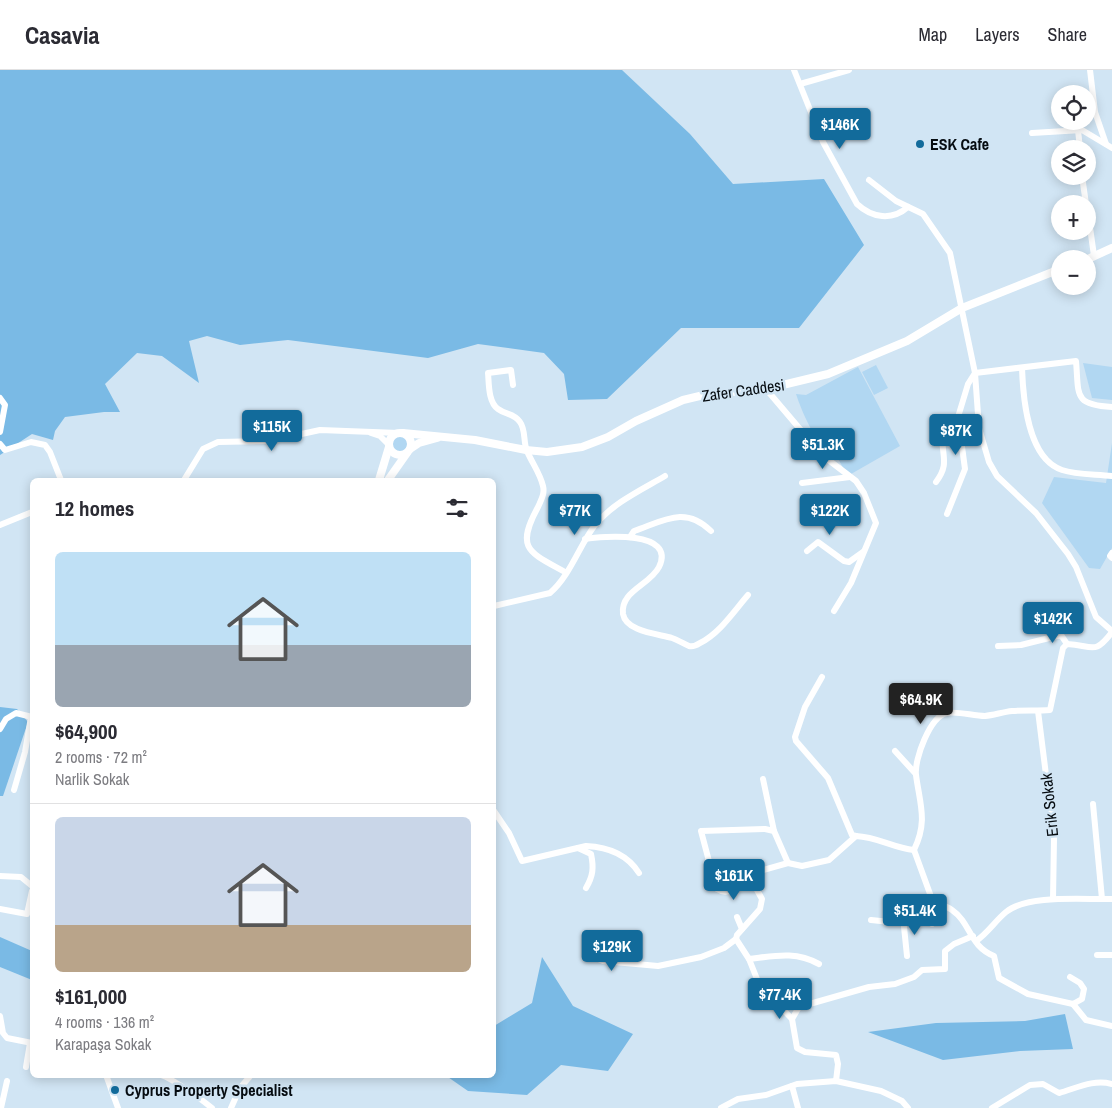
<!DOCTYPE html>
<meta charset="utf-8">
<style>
body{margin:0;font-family:"Archivo Narrow",sans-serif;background:#f7f7f7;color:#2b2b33;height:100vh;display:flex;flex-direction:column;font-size:19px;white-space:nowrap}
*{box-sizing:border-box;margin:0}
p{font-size:16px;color:#7c7c81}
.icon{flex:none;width:28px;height:28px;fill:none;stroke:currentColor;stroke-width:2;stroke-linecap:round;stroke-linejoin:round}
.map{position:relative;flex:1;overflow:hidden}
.drawer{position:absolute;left:30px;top:408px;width:466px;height:600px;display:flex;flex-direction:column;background:#fff;border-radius:8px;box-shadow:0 2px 12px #0003}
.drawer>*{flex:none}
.controls{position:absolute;left:1051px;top:15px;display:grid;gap:10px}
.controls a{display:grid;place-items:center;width:45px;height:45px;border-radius:50%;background:#fff;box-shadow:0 2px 12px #0003;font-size:25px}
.price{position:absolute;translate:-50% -42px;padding:0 11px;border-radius:5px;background:#126b9b;color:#fff;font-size:16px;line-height:32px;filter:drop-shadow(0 1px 2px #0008)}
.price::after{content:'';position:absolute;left:50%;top:30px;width:15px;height:11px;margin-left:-8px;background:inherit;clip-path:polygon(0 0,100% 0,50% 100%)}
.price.active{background:#222;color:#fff}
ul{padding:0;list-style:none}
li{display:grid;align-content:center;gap:10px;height:265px;padding:0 25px}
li+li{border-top:1px solid #e1e1e2}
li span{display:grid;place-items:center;height:155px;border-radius:8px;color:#555}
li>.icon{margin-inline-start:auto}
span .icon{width:90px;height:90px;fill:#fffc;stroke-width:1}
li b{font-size:21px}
h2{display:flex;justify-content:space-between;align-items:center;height:60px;padding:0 25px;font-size:21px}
header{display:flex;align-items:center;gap:30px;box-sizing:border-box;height:70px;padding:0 25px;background:#fff;border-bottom:1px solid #e1e1e2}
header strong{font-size:24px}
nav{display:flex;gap:28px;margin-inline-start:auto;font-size:18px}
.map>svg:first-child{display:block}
</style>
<header>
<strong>Casavia</strong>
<nav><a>Map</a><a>Layers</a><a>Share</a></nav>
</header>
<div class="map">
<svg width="1112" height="1038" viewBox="0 0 1112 1038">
<rect width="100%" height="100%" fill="#d1e5f4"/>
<g fill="#b1d7f2">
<polygon points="1083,293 1112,297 1112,330 1092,328"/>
<polygon points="876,295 888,318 874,325 862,302"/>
<path d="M858 297 900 376 851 404 845 401 833 380C816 378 801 339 796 324L806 325Z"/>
<circle cx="400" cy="374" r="9"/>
<polygon points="1112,373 1112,478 1100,499 1089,498 1042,433 1054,407 1106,413"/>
</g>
<g fill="#7abae5">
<polygon points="0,0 622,0 690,64 733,114 824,109 864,175 799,258 681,258 607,329 568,330 564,304 544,283 478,274 428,288 288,270 240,275 207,266 189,271 199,313 162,286 137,283 105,314 120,342 104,342 65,347 55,361 53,370 32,364 0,385"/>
<polygon points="0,637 17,639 28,652 3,726 0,726"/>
<polygon points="0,867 32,881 32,910 0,897"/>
<polygon points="542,887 573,936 633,964 608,1001 561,995 527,1025 468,1021 445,1005 494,1005 494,956 532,933"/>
<polygon points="1065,944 1073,979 1020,981 943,990 868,962 936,953 1025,951"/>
</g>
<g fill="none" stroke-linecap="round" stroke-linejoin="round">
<g stroke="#fff" stroke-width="6">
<path d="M794 0 823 72 857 134C872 148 892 151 908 137"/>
<polyline points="1090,0 1095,42 1106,74"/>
<polyline points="800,14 849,0"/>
<polyline points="1078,60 1080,79"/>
<polyline points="1032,63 1082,60 1112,78"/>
<polyline points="1082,106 1086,134"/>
<polyline points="869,110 896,131 923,144 950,183 975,303 979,358 989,392 997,406 1036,443 1068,484 1076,497 1096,547 1112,561"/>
<polyline points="1088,143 1094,186"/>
<path d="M1022 298C1023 328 1028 389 1062 400 1077 405 1097 404 1112 406"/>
<path d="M513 315 511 300 488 303C489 313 488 332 498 339 506 345 514 343 520 352 526 360 523 372 527 381 532 393 540 403 543 416 545 424 541 430 538 437 515 479 529 482 565 502"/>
<polyline points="766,319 822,385 856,411 864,423 876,453 851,513 834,541"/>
<polyline points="0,328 5,335 0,362"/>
<polyline points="371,363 380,366 388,374"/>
<polyline points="0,374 5,380 31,372 45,375 50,382 61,410"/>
<polyline points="184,410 203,379 218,372 269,371 320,360 399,363"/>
<path d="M936 412C951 392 940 385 943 363L958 347"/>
<polyline points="802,413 850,407"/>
<path d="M947 444 965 399 958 347 968 314 975 303 1076 291C1079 325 1073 335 1112 337"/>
<polyline points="0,455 32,442"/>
<path d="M630 467 634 461C663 451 685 435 711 461"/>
<path d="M585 469C602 466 677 460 659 497 650 515 620 521 623 544 626 562 659 564 672 568 678 570 684 574 689 576 693 577 697 575 700 573 720 563 734 541 748 525"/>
<polyline points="807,481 818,472 844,491 849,492 863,482"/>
<polyline points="1112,483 1110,486 1112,488"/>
<path d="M494 536 550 523C570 506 579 476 595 455 613 433 641 420 665 406"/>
<polyline points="998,576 1021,575 1061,565 1067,574"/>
<polyline points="822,607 805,637 795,667 796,671 828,708 852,765 856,766"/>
<polyline points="1038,641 1054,769 1053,829"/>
<polyline points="0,659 6,649 16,643 32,647"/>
<polyline points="895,681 915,703"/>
<polyline points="763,709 774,761 788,793"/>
<polyline points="14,720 25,682 31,647"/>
<polyline points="1093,734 1102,829"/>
<path d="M494 741 509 763 522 791 586 776C608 777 627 784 639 803"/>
<path d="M578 778 591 784C594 798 593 806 586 818"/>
<path d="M914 780C928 751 920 735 916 705 914 690 930 646 947 643 959 641 973 646 985 646 994 645 1003 642 1012 641 1025 640 1038 641 1050 640L1063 578 1067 574C1093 575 1094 586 1112 562"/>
<path d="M914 780 933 832C939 834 947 836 952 840 971 853 969 876 994 886L999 908 1028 924 1073 934 1082 929 1084 919 1080 913 1070 907"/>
<polyline points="710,795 701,761 765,759 774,761"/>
<polyline points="0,806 21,807 32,816"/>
<path d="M717 819C725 824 731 822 737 816L757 815"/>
<polyline points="0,839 27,844 32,821"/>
<polyline points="931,840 932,854"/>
<polyline points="737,847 742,859"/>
<polyline points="903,847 907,886"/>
<polyline points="871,850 890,852 931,840 933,832"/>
<polyline points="736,869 749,889 759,914 792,949 797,978 805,982 836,985 838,994 836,1011"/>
<path d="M976 871C988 863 995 851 1006 842 1028 824 1085 830 1112 829"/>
<polyline points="1097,885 1112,885"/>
<path d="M596 888 603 891 658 896 701 887 724 878 736 869 737 865 760 839 762 829 757 820 760 801 788 793 802 796 829 790 856 766C878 767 893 778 914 780"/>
<path d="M749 889C775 886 795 881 819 894"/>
<polyline points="1073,934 1086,950 1112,956"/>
<polyline points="0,946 3,963 7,968 32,973"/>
<polyline points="792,949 799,937 869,917 895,914 914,907 922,900 945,899 945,881 954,874 973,866"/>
<polyline points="26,997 30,973"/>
<polyline points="106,1005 118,1038"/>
<path d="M161 1005C173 1009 201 1029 212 1038"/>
<polyline points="792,1016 798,1038"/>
<polyline points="1,1038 7,1011"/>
<polyline points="231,1038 240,1018 251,1005"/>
<polyline points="721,1038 738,1029 766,1025 797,1014 836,1011 881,1021 902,1031 908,1038"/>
<path d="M992 1038 1030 1015 1043 1014 1059 1023C1077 1018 1093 1009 1112 1014"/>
</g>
<g stroke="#fff" stroke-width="8">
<polyline points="1088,189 1112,178"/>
<circle cx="400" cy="374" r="11"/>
<polyline points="403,363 475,370 526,380 547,382 582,377 608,367 636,351 683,330 708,324 766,319 828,304 907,271 962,238 1060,199"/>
<polyline points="410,379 419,373 437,368"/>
<polyline points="379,410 389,377"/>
<polyline points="388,410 407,383"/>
</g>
</g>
<g fill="#126b9b" stroke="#d1e5f4" stroke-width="2">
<circle cx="920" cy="74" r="5"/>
<circle cx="115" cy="1020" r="5"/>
</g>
<g text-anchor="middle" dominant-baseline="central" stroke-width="5" stroke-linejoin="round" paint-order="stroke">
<g font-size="16" font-weight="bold" fill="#060c11" stroke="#d1e5f4" text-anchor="start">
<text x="930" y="74">ESK Cafe</text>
<text x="125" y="1020">Cyprus Property Specialist</text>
</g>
<g font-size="16" fill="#060c11" stroke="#d1e5f4">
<text transform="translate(743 320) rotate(-8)">Zafer Caddesi</text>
<text transform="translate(1049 735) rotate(-96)">Erik Sokak</text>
</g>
</g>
</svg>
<div class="controls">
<a><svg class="icon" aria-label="locate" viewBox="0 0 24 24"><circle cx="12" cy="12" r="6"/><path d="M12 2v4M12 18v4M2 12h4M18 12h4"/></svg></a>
<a><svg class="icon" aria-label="layers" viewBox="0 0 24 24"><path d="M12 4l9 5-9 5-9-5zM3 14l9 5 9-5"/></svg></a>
<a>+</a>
<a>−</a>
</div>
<b class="price" style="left:840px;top:80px">$146K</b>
<b class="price" style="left:272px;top:382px">$115K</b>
<b class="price" style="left:956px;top:386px">$87K</b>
<b class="price" style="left:823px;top:400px">$51.3K</b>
<b class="price" style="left:575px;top:466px">$77K</b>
<b class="price" style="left:830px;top:466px">$122K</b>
<b class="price" style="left:1053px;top:574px">$142K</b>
<b class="price active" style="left:921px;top:655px">$64.9K</b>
<b class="price" style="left:734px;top:831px">$161K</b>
<b class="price" style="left:915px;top:866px">$51.4K</b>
<b class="price" style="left:612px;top:902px">$129K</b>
<b class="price" style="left:780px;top:950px">$77.4K</b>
<section class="drawer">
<h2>12 homes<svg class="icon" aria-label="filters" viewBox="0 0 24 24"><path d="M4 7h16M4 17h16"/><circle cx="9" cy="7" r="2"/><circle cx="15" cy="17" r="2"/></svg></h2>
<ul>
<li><span style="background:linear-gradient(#bfe0f5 60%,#9aa5b1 0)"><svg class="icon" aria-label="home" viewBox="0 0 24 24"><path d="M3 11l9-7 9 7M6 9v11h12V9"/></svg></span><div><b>$64,900</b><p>2 rooms · 72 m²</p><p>Narlik Sokak</p></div></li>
<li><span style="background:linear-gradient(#c9d6e8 70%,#b9a48a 0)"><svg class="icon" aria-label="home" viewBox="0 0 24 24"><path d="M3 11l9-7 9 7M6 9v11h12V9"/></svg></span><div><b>$161,000</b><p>4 rooms · 136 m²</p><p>Karapaşa Sokak</p></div></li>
</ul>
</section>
</div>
